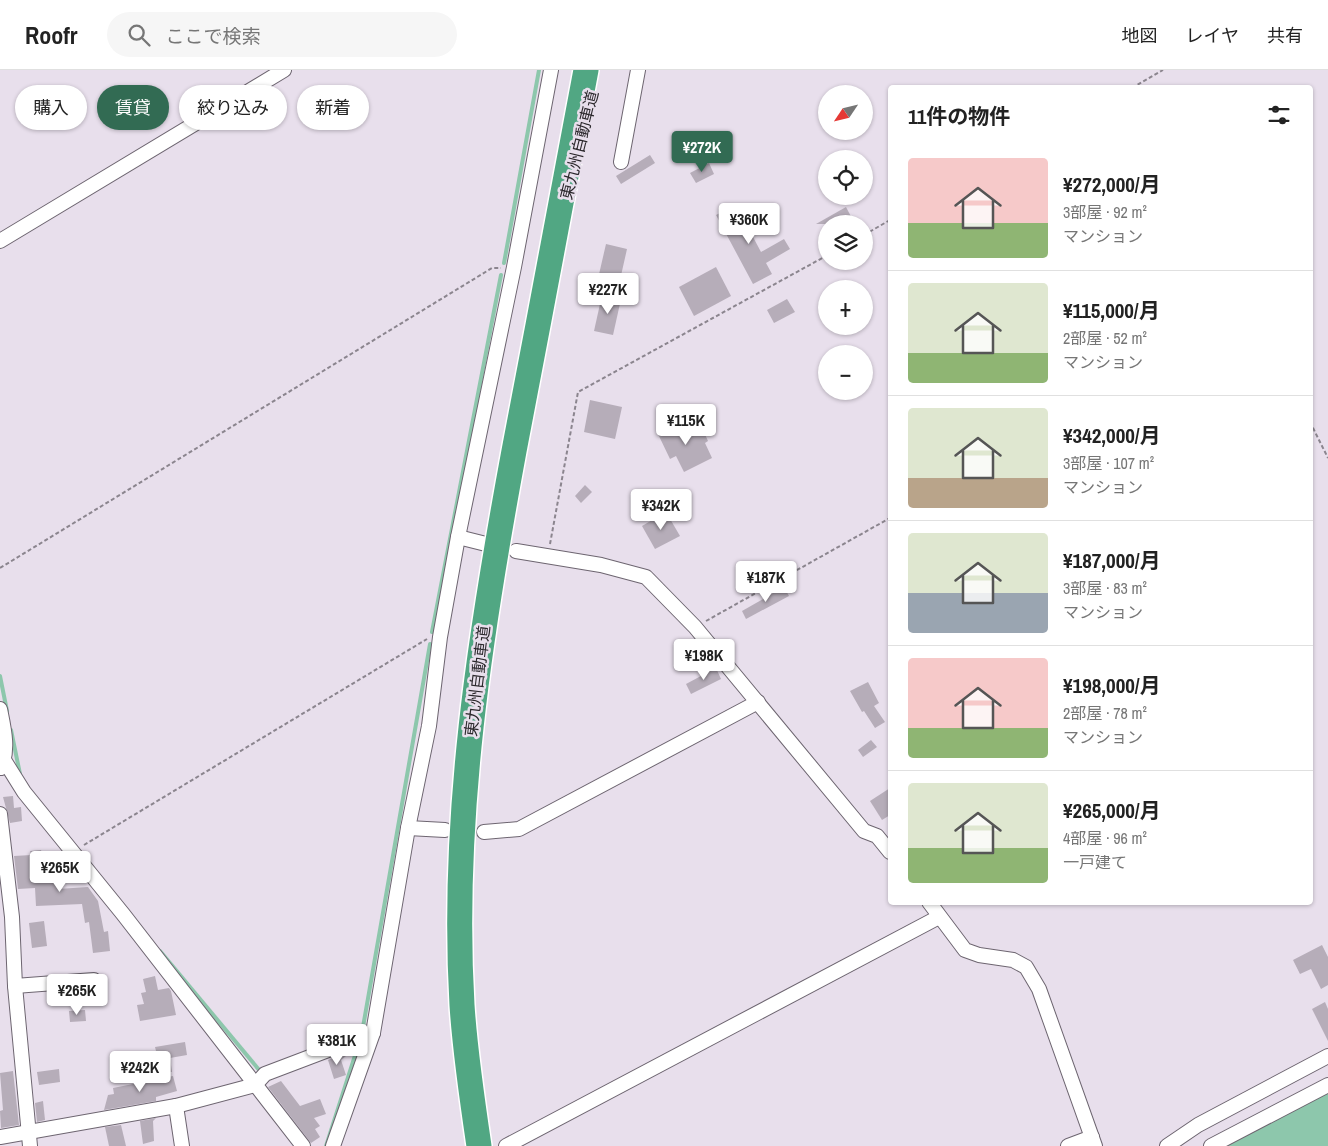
<!DOCTYPE html>
<html lang="ja">
<meta charset="utf-8">
<style>
body{margin:0;font-family:"Archivo Narrow","Noto Sans JP",sans-serif;background:#f6f6f6;color:#222;height:100vh;display:flex;flex-direction:column;font-size:19px;white-space:nowrap}
*{box-sizing:border-box;margin:0}
p{font-size:16px;color:#767676}
.icon{flex:none;width:28px;height:28px;fill:none;stroke:currentColor;stroke-width:2;stroke-linecap:round;stroke-linejoin:round}
.map{position:relative;flex:1;overflow:hidden}
.drawer{position:absolute;left:888px;top:15px;width:425px;height:820px;display:flex;flex-direction:column;background:#fff;border-radius:5px;box-shadow:0 1px 4px #0004}
.drawer>*{flex:none}
.guide{position:absolute;left:15px;top:15px;width:475px;height:45px;display:flex;gap:10px}
.needle{width:32px;rotate:235deg}
.controls{position:absolute;left:818px;top:15px;display:grid;gap:10px}
.controls a{display:grid;place-items:center;width:55px;height:55px;border-radius:50%;background:#fff;box-shadow:0 1px 4px #0004;font-size:25px}
.price{position:absolute;translate:-50% -42px;padding:0 11px;border-radius:5px;background:#fff;color:#222;font-size:16px;line-height:32px;filter:drop-shadow(0 1px 2px #0008)}
.price::after{content:'';position:absolute;left:50%;top:30px;width:15px;height:11px;margin-left:-8px;background:inherit;clip-path:polygon(0 0,100% 0,50% 100%)}
.price.current{background:#326b53;color:#fff}
ul{padding:0;list-style:none}
li{display:flex;align-items:center;gap:15px;height:125px;padding:0 20px}
li+li{border-top:1px solid #e0e0e0}
li span{display:grid;place-items:center;flex:none;width:140px;height:100px;border-radius:5px;color:#555}
li>.icon{margin-inline-start:auto}
span .icon{width:60px;height:60px;fill:#fffc;stroke-width:1}
li b{font-size:21px}
h2{display:flex;justify-content:space-between;align-items:center;height:60px;padding:0 20px;font-size:21px}
.pill{padding:0 18px;border-radius:22px;background:#fff;box-shadow:0 1px 4px #0004;font-size:18px;line-height:45px}
.pill.current{background:#326b53;color:#fff}
header{display:flex;align-items:center;gap:30px;box-sizing:border-box;height:70px;padding:0 25px;background:#fff;border-bottom:1px solid #e0e0e0}
header strong{font-size:24px}
nav{display:flex;gap:28px;margin-inline-start:auto;font-size:18px}
.search{width:350px;height:45px;background:#f6f6f6;display:flex;align-items:center;gap:12px;box-sizing:border-box;padding:0 18px;border-radius:28px;color:#767676;font-size:19px}
.map>svg:first-child{display:block}
</style>
<header>
<strong>Roofr</strong>
<div class="search"><svg class="icon" aria-label="search" viewBox="0 0 24 24"><circle cx="10" cy="10" r="6"/><path d="M15 15l6 6"/></svg>ここで検索</div>
<nav><a>地図</a><a>レイヤ</a><a>共有</a></nav>
</header>
<div class="map">
<svg width="1328" height="1076" viewBox="0 0 1328 1076">
<rect width="100%" height="100%" fill="#e8dfec"/>
<polygon fill="#8dc7ac" points="1328,1018 1328,1076 1221,1076"/>
<g fill="none" stroke-linecap="round" stroke-linejoin="round">
<g stroke="#8dc7ac" stroke-width="4">
<polyline points="504,193 539,0"/>
<polyline points="432,562 501,205"/>
<polyline points="0,606 7,641"/>
<polyline points="11,660 20,704"/>
<polyline points="160,881 260,1001"/>
<polyline points="363,957 430,574"/>
<polyline points="326,1076 358,976"/>
</g>
</g>
<g fill="#b6adb9">
<polygon points="650,85 655,93 621,114 616,106"/>
<polygon points="709,93 714,104 696,113 690,103"/>
<polygon points="736,135 761,182 784,169 790,179 766,193 772,204 753,214 716,145"/>
<polygon points="846,137 855,154 816,154"/>
<polygon points="606,174 627,179 620,210 613,208 611,216 597,213"/>
<polygon points="716,197 731,226 694,246 679,217"/>
<polygon points="602,225 621,229 613,265 594,261"/>
<polygon points="787,229 795,242 774,253 767,240"/>
<polygon points="590,330 622,337 615,369 584,362"/>
<polygon points="684,352 691,366 703,360 708,371 705,373 712,388 684,402 676,386 670,389 658,364"/>
<polygon points="585,415 592,422 581,433 575,426"/>
<polygon points="666,442 680,466 655,479 642,456"/>
<polygon points="784,517 789,526 746,549 742,541"/>
<polygon points="716,598 721,609 691,624 686,614"/>
<polygon points="868,612 879,633 874,636 885,652 875,658 864,641 862,642 850,621"/>
<polygon points="871,670 877,677 863,687 858,680"/>
<polygon points="890,718 890,745 882,750 870,731"/>
<polygon points="13,726 14,738 21,737 22,751 10,753 3,727"/>
<polygon points="41,780 42,783 55,782 58,819 88,817 98,831 104,862 108,861 110,881 93,883 89,852 85,853 82,834 36,836 35,818 18,819 14,786 31,785 30,781"/>
<polygon points="44,851 47,876 32,878 29,853"/>
<polygon points="1322,875 1328,887 1328,915 1321,919 1311,899 1300,904 1293,890"/>
<polygon points="155,906 158,920 169,918 171,921 176,945 140,951 137,935 144,934 141,923 146,922 143,909"/>
<polygon points="1325,932 1328,939 1328,971 1312,939"/>
<polygon points="85,940 86,951 70,952 69,941"/>
<polygon points="185,972 187,985 170,988 172,1002 121,997 122,983 139,984 156,981 155,977"/>
<polygon points="345,983 346,986 341,990 346,1005 334,1009 328,990"/>
<polygon points="59,999 60,1012 39,1015 37,1002"/>
<polygon points="13,1001 19,1055 1,1058 0,1041 3,1040 0,1003"/>
<polygon points="173,1006 177,1021 156,1027 156,1031 104,1040 108,1025 114,1024 113,1018"/>
<polygon points="281,1011 300,1036 320,1029 326,1044 314,1048 320,1056 315,1059 320,1067 311,1073 268,1017"/>
<polygon points="43,1031 45,1050 37,1052 35,1033"/>
<polygon points="156,1048 153,1051 154,1071 143,1074 140,1051"/>
<polygon points="121,1055 126,1076 109,1076 105,1057"/>
</g>
<g fill="none" stroke-linecap="round" stroke-linejoin="round">
<g stroke="#6d6570" stroke-width="16">
<g id="street">
<polyline points="621,92 638,0"/>
<polyline points="0,171 284,0"/>
<polyline points="458,467 486,474"/>
<polyline points="516,481 601,495 646,507 695,557 864,761 877,766 890,782"/>
<path d="M0 639C4 659 9 679 1 698"/>
<polyline points="4,690 24,722 123,844 303,1076"/>
<polyline points="0,744 12,847 15,916 30,1076"/>
<polyline points="408,758 445,760"/>
<polyline points="484,762 519,759 758,632"/>
<polyline points="929,832 965,880 979,885 1013,890 1026,897 1039,919 1095,1076"/>
<polyline points="15,916 94,910"/>
<polyline points="176,1036 182,1076"/>
<polyline points="0,1067 176,1036 255,1015 265,1004 373,963"/>
<polyline points="333,1076 373,963 408,758 429,656 440,567 458,467 514,197 551,0"/>
<polyline points="506,1076 939,847"/>
<polyline points="1068,1076 1092,1067"/>
<polyline points="1167,1076 1198,1055 1328,986"/>
<polyline points="1211,1076 1328,1015"/>
</g>
</g>
<g stroke="#fff" stroke-width="28">
<path id="highway" d="M479 1076C472 1029 465 982 462 935 451 748 480 564 514 381 538 254 563 127 586 0"/>
</g>
<g stroke="#8b858e" stroke-width="2" stroke-dasharray="4 2.5" stroke-linecap="butt">
<polyline points="1132,18 1163,0"/>
<polyline points="864,165 890,150"/>
<polyline points="1310,352 1328,388"/>
<polyline points="550,474 578,322 826,186"/>
<polyline points="0,498 492,198 501,198"/>
<polyline points="706,551 890,448"/>
<polyline points="84,775 427,569"/>
</g>
<use href="#street" stroke="#fff" stroke-width="14"/>
<use href="#highway" stroke="#51a783" stroke-width="25"/>
</g>
<g text-anchor="middle" dominant-baseline="central" stroke-width="5" stroke-linejoin="round" paint-order="stroke">
<g font-size="16" fill="#2c292d" stroke="#e8dfec">
<text transform="translate(579 75) rotate(-76)">東九州自動車道</text>
<text transform="translate(477 611) rotate(-83)">東九州自動車道</text>
</g>
</g>
</svg>
<div class="controls">
<a><svg class="needle" viewBox="-14 -14 28 28"><path d="M0-13l5 13h-10z" fill="#e53935"/><path d="M0 13l5-13h-10z" fill="#767676"/></svg></a>
<a><svg class="icon" aria-label="locate" viewBox="0 0 24 24"><circle cx="12" cy="12" r="6"/><path d="M12 2v4M12 18v4M2 12h4M18 12h4"/></svg></a>
<a><svg class="icon" aria-label="layers" viewBox="0 0 24 24"><path d="M12 4l9 5-9 5-9-5zM3 14l9 5 9-5"/></svg></a>
<a>+</a>
<a>−</a>
</div>
<b class="price current" style="left:702px;top:103px">¥272K</b>
<b class="price" style="left:749px;top:175px">¥360K</b>
<b class="price" style="left:608px;top:245px">¥227K</b>
<b class="price" style="left:686px;top:376px">¥115K</b>
<b class="price" style="left:661px;top:461px">¥342K</b>
<b class="price" style="left:766px;top:533px">¥187K</b>
<b class="price" style="left:704px;top:611px">¥198K</b>
<b class="price" style="left:60px;top:823px">¥265K</b>
<b class="price" style="left:77px;top:946px">¥265K</b>
<b class="price" style="left:337px;top:996px">¥381K</b>
<b class="price" style="left:140px;top:1023px">¥242K</b>
<div class="guide">
<a class="pill">購入</a>
<a class="pill current">賃貸</a>
<a class="pill">絞り込み</a>
<a class="pill">新着</a>
</div>
<section class="drawer">
<h2>11件の物件<svg class="icon" aria-label="filters" viewBox="0 0 24 24"><path d="M4 7h16M4 17h16"/><circle cx="9" cy="7" r="2"/><circle cx="15" cy="17" r="2"/></svg></h2>
<ul>
<li><span style="background:linear-gradient(#f6c9c9 65%,#8fb573 0)"><svg class="icon" aria-label="home" viewBox="0 0 24 24"><path d="M3 11l9-7 9 7M6 9v11h12V9"/></svg></span><div><b>¥272,000/月</b><p>3部屋 · 92 m²</p><p>マンション</p></div></li>
<li><span style="background:linear-gradient(#dfe7d0 70%,#8fb573 0)"><svg class="icon" aria-label="home" viewBox="0 0 24 24"><path d="M3 11l9-7 9 7M6 9v11h12V9"/></svg></span><div><b>¥115,000/月</b><p>2部屋 · 52 m²</p><p>マンション</p></div></li>
<li><span style="background:linear-gradient(#dfe7d0 70%,#b9a48a 0)"><svg class="icon" aria-label="home" viewBox="0 0 24 24"><path d="M3 11l9-7 9 7M6 9v11h12V9"/></svg></span><div><b>¥342,000/月</b><p>3部屋 · 107 m²</p><p>マンション</p></div></li>
<li><span style="background:linear-gradient(#dfe7d0 60%,#9aa5b1 0)"><svg class="icon" aria-label="home" viewBox="0 0 24 24"><path d="M3 11l9-7 9 7M6 9v11h12V9"/></svg></span><div><b>¥187,000/月</b><p>3部屋 · 83 m²</p><p>マンション</p></div></li>
<li><span style="background:linear-gradient(#f6c9c9 70%,#8fb573 0)"><svg class="icon" aria-label="home" viewBox="0 0 24 24"><path d="M3 11l9-7 9 7M6 9v11h12V9"/></svg></span><div><b>¥198,000/月</b><p>2部屋 · 78 m²</p><p>マンション</p></div></li>
<li><span style="background:linear-gradient(#dfe7d0 65%,#8fb573 0)"><svg class="icon" aria-label="home" viewBox="0 0 24 24"><path d="M3 11l9-7 9 7M6 9v11h12V9"/></svg></span><div><b>¥265,000/月</b><p>4部屋 · 96 m²</p><p>一戸建て</p></div></li>
</ul>
</section>
</div>
